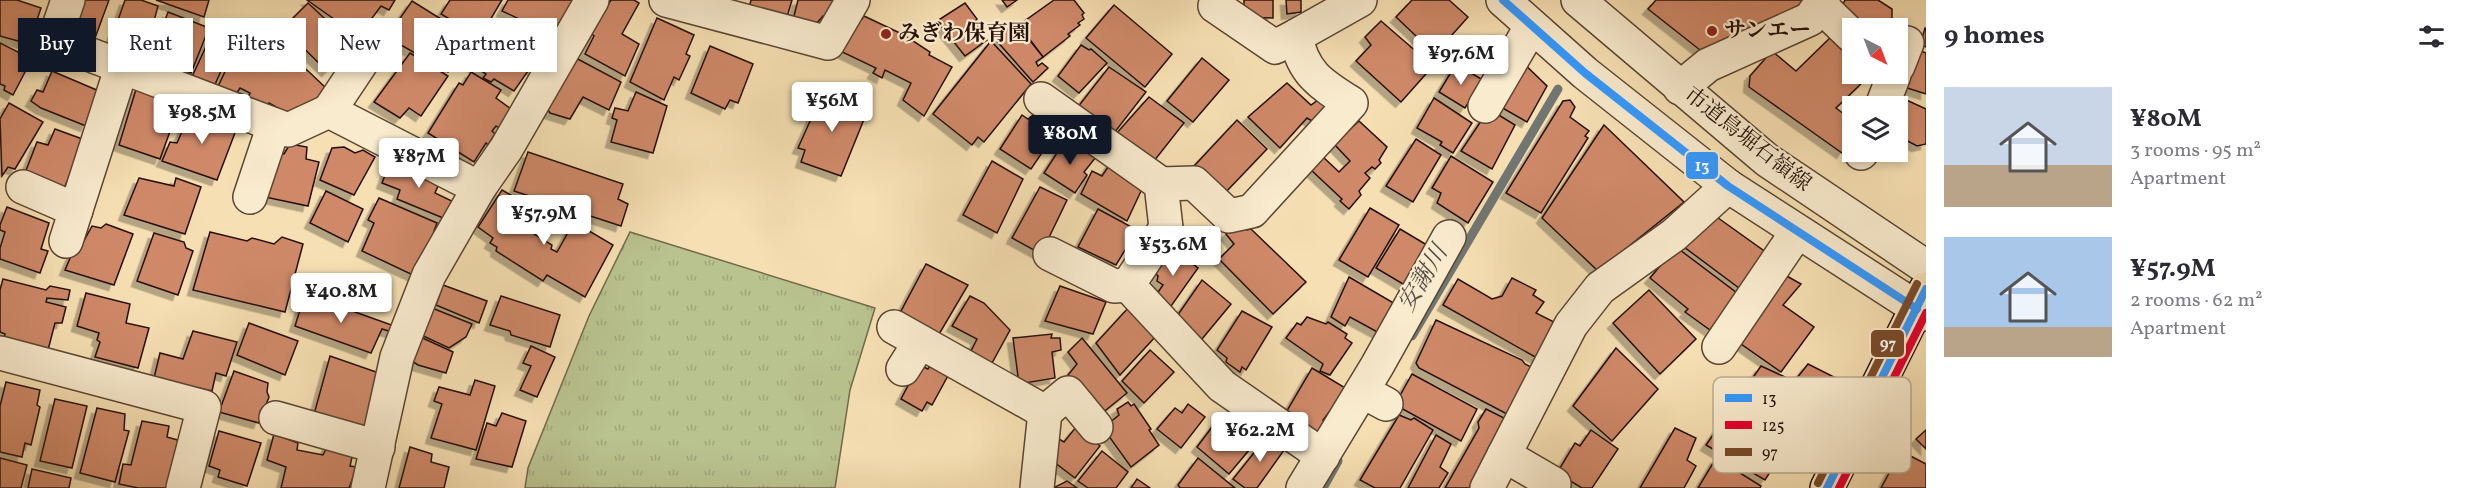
<!DOCTYPE html>
<meta charset="utf-8">
<style>
body{margin:0;font-family:Vollkorn,"Noto Serif JP",serif;background:#f7f7f7;color:#2b2b33;height:100vh;display:flex;flex-direction:column;font-size:22px;white-space:nowrap}
*{box-sizing:border-box;margin:0}
p{font-size:20px;color:#7c7c81}
.icon{flex:none;width:33px;height:33px;fill:none;stroke:currentColor;stroke-width:2;stroke-linecap:round;stroke-linejoin:round}
.map{position:relative;flex:1;overflow:hidden}
.sheet{display:flex;flex-direction:column;background:#fff;width:540px}
.sheet>*{flex:none}
.banner{position:absolute;left:18px;top:18px;width:570px;height:54px;display:flex;gap:12px}
.needle{width:39px;rotate:138deg}
.buttons{position:absolute;left:1842px;top:18px;display:grid;gap:12px}
.buttons a{display:grid;place-items:center;width:66px;height:66px;border-radius:0px;background:#fff;box-shadow:0 3px 9px #0003;font-size:30px}
.price{position:absolute;translate:-50% -51px;padding:0 14px;border-radius:6px;background:#fff;color:#222;font-size:20px;line-height:39px;filter:drop-shadow(0 2px 3px #0008)}
.price::after{content:'';position:absolute;left:50%;top:36px;width:18px;height:14px;margin-left:-9px;background:inherit;clip-path:polygon(0 0,100% 0,50% 100%)}
.price.on{background:#111827;color:#fff}
ul{padding:0;list-style:none}
li{display:flex;align-items:center;gap:18px;height:150px;padding:0 18px}
li span{display:grid;place-items:center;flex:none;width:168px;height:120px;border-radius:0px;color:#555}
li>.icon{margin-inline-start:auto}
span .icon{width:72px;height:72px;fill:#fffc;stroke-width:1}
li b{font-size:26px}
h2{display:flex;justify-content:space-between;align-items:center;height:72px;padding:0 18px;font-size:26px}
.tag{padding:0 21px;border-radius:0px;background:#fff;box-shadow:0 3px 9px #0003;font-size:21px;line-height:54px}
.tag.on{background:#111827;color:#fff}
main{display:flex;flex:1;min-height:0}
.map>svg:first-child{display:block}
</style>
<main>
<div class="map">
<svg width="1926" height="488" viewBox="0 0 1926 488">
<defs>
<pattern id="grass-tufts" width="24" height="20" patternUnits="userSpaceOnUse" patternTransform="scale(1.5)"><rect width="24" height="20" fill="#b9c38f"/><path d="M3 7l-1-3M5 7V3M7 7l1-3M15 17l-1-3M17 17v-4M19 17l1-3" fill="none" stroke="#9fa67a"/></pattern>
<filter id="shadow"><feDropShadow dx="-5.5" dy="5.5" stdDeviation="0" flood-color="#0004"/></filter>
</defs>
<rect width="100%" height="100%" fill="#f6e0b3"/>
<filter id="stains"><feTurbulence type="fractalNoise" baseFrequency=".00333" numOctaves="4"/><feColorMatrix values="0 0 0 0 .2 0 0 0 0 .09 0 0 0 0 .02 0 0 0 .5 -.17"/></filter>
<radialGradient id="worn" r=".72"><stop offset=".6" stop-color="#630" stop-opacity="0"/><stop offset="1" stop-color="#630" stop-opacity=".3"/></radialGradient>
<polygon fill="url(#grass-tufts)" stroke="#706a4c" stroke-width="1.5" points="630,232 875,308 850,390 835,488 525,488 528,468 589,316"/>
<g fill="none" stroke-linecap="round" stroke-linejoin="round">
<g stroke="#717672" stroke-width="9">
<polyline points="1412,336 1558,89"/>
<polyline points="1323,488 1338,461"/>
</g>
</g>
<g fill="#cf8969" stroke="#261108" stroke-width="1.5" filter="url(#shadow)">
<polygon points="0,0 17,0 41,8 29,44 0,36"/>
<polygon points="79,0 109,0 95,38 69,28"/>
<polygon points="125,0 141,0 158,6 154,21 157,25 146,50 139,55 110,43"/>
<polygon points="156,0 209,0 204,17"/>
<polygon points="307,0 395,0 389,10 381,6 364,29 359,28 354,33"/>
<polygon points="450,0 502,0 480,37 441,14"/>
<polygon points="508,0 578,0 558,37 502,11"/>
<polygon points="611,0 634,0 639,3 622,34 639,44 625,76 585,54 594,36 591,33"/>
<polygon points="751,0 792,0 787,17 754,9 750,4"/>
<polygon points="798,0 838,0 827,18 823,16 815,25 792,24"/>
<polygon points="1002,0 1017,0 1007,7"/>
<polygon points="1054,0 1074,0 1084,13 1082,15 1084,19 1078,23 1080,25 1068,34 1070,36 1043,57 1019,25"/>
<polygon points="1244,0 1273,0 1273,18 1244,17"/>
<polygon points="1286,0 1301,0 1301,12 1287,14"/>
<polygon points="1412,0 1449,0 1468,17 1435,54 1396,17"/>
<polygon points="1656,0 1805,0 1796,12 1700,50 1648,9"/>
<polygon points="1845,0 1878,0 1892,9 1892,26 1888,28 1865,28 1843,4"/>
<polygon points="412,1 470,37 448,72 387,37"/>
<polygon points="308,3 353,45 327,71 283,28"/>
<polygon points="965,3 977,19 975,22 987,40 965,56 937,21"/>
<polygon points="1114,5 1172,54 1145,87 1086,38"/>
<polygon points="168,12 209,28 191,73 151,58"/>
<polygon points="855,16 862,19 864,16 904,35 930,52 929,55 952,67 924,116 903,100 911,83 885,70 882,78 873,73 876,68 838,50"/>
<polygon points="657,18 694,35 686,54 690,56 679,80 674,77 664,100 630,82"/>
<polygon points="505,19 553,44 537,72 491,46"/>
<polygon points="1381,21 1433,66 1401,102 1356,61 1371,45 1365,37"/>
<polygon points="1016,23 1043,57 1036,62 1038,66 1042,63 1048,68 1033,82 995,39"/>
<polygon points="1925,28 1926,28 1926,47 1920,45"/>
<polygon points="1834,34 1852,53 1852,74 1857,74 1864,81 1836,108 1852,120 1852,138 1842,153 1749,87 1750,76 1772,51 1796,71"/>
<polygon points="210,38 232,46 213,89 190,81"/>
<polygon points="273,38 325,87 309,111 294,117 269,103 262,112 244,106 250,93 240,88 231,102 214,95 238,44 258,52"/>
<polygon points="474,39 528,71 514,91 494,79 491,82 483,78 486,74 462,59"/>
<polygon points="991,41 1031,84 984,142 978,137 972,145 933,114"/>
<polygon points="0,43 26,56 19,69 25,72 13,95 4,90 5,86 0,84"/>
<polygon points="1081,45 1089,50 1091,49 1107,63 1079,93 1058,76"/>
<polygon points="710,46 753,64 738,103 730,100 725,109 691,93"/>
<polygon points="1918,50 1926,53 1926,94 1904,87"/>
<polygon points="410,53 448,76 421,116 409,108 400,118 374,102"/>
<polygon points="574,57 621,82 609,110 583,97 570,119 550,113 545,105"/>
<polygon points="1202,58 1229,80 1193,122 1167,101"/>
<polygon points="1519,59 1547,86 1527,122 1492,102"/>
<polygon points="1456,64 1483,80 1465,108 1439,92"/>
<polygon points="1109,67 1146,92 1114,133 1077,108"/>
<polygon points="52,71 99,91 86,126 41,108 31,101 37,90 43,92"/>
<polygon points="471,72 501,90 496,98 511,109 499,128 496,126 492,131 495,134 488,145 486,143 474,162 428,133 459,83 463,85"/>
<polygon points="1287,83 1311,105 1318,100 1325,107 1312,121 1307,118 1280,148 1248,117"/>
<polygon points="137,86 181,101 160,159 119,145"/>
<polygon points="824,90 869,107 841,176 801,162 805,150 798,148"/>
<polygon points="636,92 667,106 653,153 611,142 617,120 612,118 615,108 628,111"/>
<polygon points="1149,97 1184,123 1154,161 1115,135"/>
<polygon points="1434,98 1472,123 1453,153 1440,145 1442,142 1417,128"/>
<polygon points="1902,98 1926,109 1926,144 1917,146 1898,136 1898,108"/>
<polygon points="1570,100 1575,107 1570,117 1589,131 1585,136 1588,138 1541,213 1506,193 1563,101"/>
<polygon points="9,103 43,122 15,169 8,167 2,176 0,119"/>
<polygon points="1489,109 1515,125 1492,169 1461,151"/>
<polygon points="190,113 208,118 212,113 238,125 217,180 162,161 170,142 177,143"/>
<polygon points="1022,115 1028,119 1033,115 1050,127 1044,136 1050,141 1031,169 1000,149"/>
<polygon points="1237,120 1267,149 1224,194 1194,166"/>
<polygon points="1359,121 1387,147 1379,160 1381,163 1375,169 1372,167 1365,173 1370,178 1359,191 1361,195 1349,209 1340,201 1342,199 1310,169 1322,156 1339,172 1350,161 1334,144"/>
<polygon points="1604,125 1684,202 1598,271 1542,218"/>
<polygon points="55,129 85,140 62,193 23,178 37,142 48,145"/>
<polygon points="1066,139 1096,157 1084,172 1087,175 1075,193 1044,173"/>
<polygon points="1416,139 1441,155 1413,202 1386,186"/>
<polygon points="290,144 307,147 306,159 319,162 308,206 265,197 276,153 284,154"/>
<polygon points="344,147 355,153 363,150 375,157 354,195 320,180 332,148"/>
<polygon points="528,152 623,184 618,199 628,204 621,226 514,191"/>
<polygon points="1451,156 1493,182 1468,223 1437,203 1441,193 1432,188"/>
<polygon points="1114,158 1142,189 1127,221 1081,194 1092,171 1102,176"/>
<polygon points="391,160 442,177 435,193 458,204 448,220 397,199 400,190 382,183"/>
<polygon points="992,161 1023,179 997,233 963,215"/>
<polygon points="139,178 174,186 176,178 201,187 185,234 124,215"/>
<polygon points="1040,187 1067,200 1041,254 1012,238"/>
<polygon points="502,190 540,212 531,232 552,245 551,249 557,252 574,222 613,245 585,297 547,275 543,281 496,251 497,247 490,243 493,238 478,227"/>
<polygon points="326,191 363,209 348,242 310,223"/>
<polygon points="379,198 437,223 434,231 437,233 415,276 362,251 374,223 368,220"/>
<polygon points="7,207 49,223 41,249 48,251 40,273 0,259 0,248 5,232 0,230 0,225"/>
<polygon points="1370,208 1399,225 1368,277 1339,260"/>
<polygon points="1098,209 1137,230 1116,265 1078,247"/>
<polygon points="1707,210 1767,253 1739,288 1680,244"/>
<polygon points="1238,223 1247,230 1251,229 1306,282 1273,314 1219,259 1234,244 1226,234"/>
<polygon points="106,224 133,234 114,285 65,270 76,244 81,246 92,226 101,228"/>
<polygon points="1400,229 1432,248 1408,287 1376,268"/>
<polygon points="210,232 247,241 252,238 274,244 282,237 303,244 285,312 193,290"/>
<polygon points="154,233 184,242 186,248 193,251 178,295 137,281"/>
<polygon points="1676,247 1737,293 1710,330 1685,312 1688,309 1650,278"/>
<polygon points="1171,248 1198,268 1169,309 1154,298 1163,285 1157,281 1158,276 1154,272"/>
<polygon points="926,264 968,285 938,336 900,313"/>
<polygon points="1785,275 1801,284 1783,305 1814,327 1781,372 1734,339"/>
<polygon points="1349,277 1397,305 1381,334 1350,317 1345,326 1331,317"/>
<polygon points="1512,278 1536,290 1533,295 1544,302 1536,313 1556,323 1537,358 1443,305 1458,279 1492,299 1502,296"/>
<polygon points="3,279 46,290 50,286 70,290 68,300 47,298 46,302 66,307 62,323 55,323 48,350 4,341 5,334 0,332 0,290"/>
<polygon points="1202,280 1231,304 1197,345 1175,319"/>
<polygon points="443,285 487,301 479,323 436,305"/>
<polygon points="1060,286 1106,302 1093,334 1045,321"/>
<polygon points="1649,290 1696,339 1660,374 1613,323"/>
<polygon points="86,293 130,304 126,323 149,328 138,368 95,357 100,342 97,340 99,333 77,326"/>
<polygon points="305,294 397,327 395,333 382,329 371,353 295,326"/>
<polygon points="501,296 560,315 550,347 511,335 510,331 490,325"/>
<polygon points="970,296 984,303 1010,330 992,363 971,351 977,339 952,326"/>
<polygon points="427,306 472,324 466,337 449,348 417,333"/>
<polygon points="1129,307 1156,336 1120,375 1096,343"/>
<polygon points="1242,311 1272,327 1246,370 1242,367 1240,372 1226,362 1227,358 1217,350"/>
<polygon points="1307,317 1326,324 1328,322 1347,334 1345,338 1352,343 1330,375 1320,371 1323,364 1286,338 1297,323 1301,325"/>
<polygon points="1436,320 1522,360 1525,364 1533,368 1507,414 1419,368 1416,363"/>
<polygon points="249,323 298,341 285,375 237,355"/>
<polygon points="193,331 237,342 226,376 216,373 212,391 154,378 160,353 183,359"/>
<polygon points="1052,334 1051,338 1060,338 1061,350 1052,352 1055,378 1019,384 1013,338"/>
<polygon points="416,335 453,352 446,373 418,365 407,358"/>
<polygon points="1082,338 1127,393 1101,414 1068,375 1077,364 1068,352"/>
<polygon points="531,346 555,357 537,397 520,390 531,366 523,363"/>
<polygon points="1616,348 1658,389 1612,441 1573,406"/>
<polygon points="1150,350 1174,372 1144,403 1122,381"/>
<polygon points="330,356 379,373 364,430 313,418"/>
<polygon points="932,362 950,372 932,405 927,402 922,411 901,399 919,365 928,369"/>
<polygon points="1808,364 1836,378 1813,419 1806,415 1765,480 1706,445 1761,366 1785,377 1785,384 1789,388"/>
<polygon points="1312,368 1347,389 1334,416 1329,412 1323,420 1326,427 1310,437 1285,414"/>
<polygon points="234,371 268,383 267,392 269,397 259,423 219,412"/>
<polygon points="1412,374 1477,409 1461,441 1399,407 1397,401"/>
<polygon points="475,380 495,386 476,450 431,438 442,404 434,401 439,387 470,395"/>
<polygon points="6,382 40,390 37,405 40,407 31,445 25,443 22,457 0,452 0,406"/>
<polygon points="55,399 87,406 72,468 40,461"/>
<polygon points="1128,402 1131,406 1134,404 1151,429 1149,430 1159,445 1131,467 1103,428 1119,415 1117,409"/>
<polygon points="1188,404 1205,417 1181,448 1157,429 1175,408 1182,413"/>
<polygon points="97,408 125,414 124,430 129,431 115,482 80,473"/>
<polygon points="1486,409 1506,419 1469,488 1445,488 1479,428 1478,422"/>
<polygon points="502,413 526,421 512,467 476,459 487,423 496,426"/>
<polygon points="1221,415 1255,443 1229,474 1197,447"/>
<polygon points="1399,415 1411,420 1414,418 1433,430 1400,488 1375,488 1360,480"/>
<polygon points="142,421 169,426 167,437 181,441 169,488 138,488 119,484 123,464 131,465"/>
<polygon points="1076,427 1100,446 1075,478 1046,456 1059,439 1064,442"/>
<polygon points="1675,428 1696,438 1687,460 1696,466 1684,488 1640,488"/>
<polygon points="1591,430 1618,449 1592,488 1582,488 1557,473 1575,443 1580,446"/>
<polygon points="1926,430 1926,449 1916,439"/>
<polygon points="219,431 261,443 247,486 218,477 220,470 209,466"/>
<polygon points="274,434 298,443 297,450 323,455 328,445 353,453 350,466 357,467 349,488 281,488 286,467 267,460"/>
<polygon points="1269,434 1287,446 1257,488 1245,488 1233,479"/>
<polygon points="1436,435 1451,444 1440,467 1448,473 1439,488 1408,488"/>
<polygon points="410,447 432,454 431,462 449,467 444,488 399,488"/>
<polygon points="1102,451 1128,472 1116,488 1088,488 1078,481"/>
<polygon points="1901,451 1926,464 1926,488 1881,488"/>
<polygon points="0,458 27,465 21,488 0,488"/>
<polygon points="1198,458 1235,488 1180,488 1178,485"/>
<polygon points="1716,458 1761,486 1760,488 1698,488"/>
<polygon points="32,469 71,478 69,488 28,488"/>
<polygon points="1137,479 1150,488 1131,488"/>
<polygon points="1067,481 1077,488 1054,488 1055,487"/>
</g>
<g fill="none" stroke-linecap="round" stroke-linejoin="round">
<g stroke="#5a4533" stroke-width="36">
<g id="minor">
<polyline points="68,0 54,41 288,130 329,111 479,188"/>
<polyline points="666,0 828,43 853,0"/>
<polyline points="1503,0 1585,73 1728,186 1926,314"/>
<polyline points="1578,0 1767,160 1926,267"/>
<polyline points="1820,5 1852,36"/>
<polyline points="1215,6 1275,47 1296,36"/>
<polyline points="1898,66 1907,43"/>
<polyline points="1680,88 1708,65 1810,19 1823,0"/>
<polyline points="1041,99 1161,184 1166,228 1128,285 1222,386 1323,456"/>
<polyline points="1485,106 1531,27"/>
<polyline points="1882,106 1894,75 1892,74"/>
<polyline points="329,111 367,54"/>
<polyline points="1861,153 1862,152"/>
<path d="M1161 184 1194 183 1229 216 1252 211 1351 103C1322 85 1302 73 1296 36L1360 0"/>
<polyline points="23,187 76,210"/>
<polyline points="250,197 274,125"/>
<polyline points="66,241 122,66"/>
<polyline points="1050,254 1114,286 1128,285"/>
<polyline points="894,327 1045,412 1037,488"/>
<polyline points="1719,347 1797,232"/>
<polyline points="0,353 204,407 183,488"/>
<polyline points="903,369 920,342"/>
<polyline points="1362,391 1386,404"/>
<polyline points="1045,412 1068,393 1096,427"/>
<polyline points="276,418 378,447"/>
<polyline points="1504,455 1554,484"/>
<polyline points="368,488 397,357 429,275 479,188 506,149 592,0"/>
<polyline points="1303,488 1377,366 1449,237"/>
<polyline points="1487,488 1571,325 1600,288 1674,235 1728,186"/>
</g>
</g>
<g stroke="#261108" stroke-width="36">
<polyline id="major" points="1827,488 1926,289"/>
</g>
<use href="#minor" stroke="#f9ebce" stroke-width="33"/>
<use href="#major" stroke="#f6e0b3" stroke-width="33"/>
<g stroke="#f9ebce" stroke-width="12">
<g id="bus-1">
<polyline points="1503,0 1585,73 1728,186 1917,309"/>
<polyline points="1827,488 1926,289"/>
</g>
</g>
<g stroke="#f9ebce" stroke-width="12">
<polyline id="bus-2" points="1839,488 1926,313"/>
</g>
<g stroke="#f9ebce" stroke-width="12">
<polyline id="bus-3" points="1818,483 1917,284"/>
</g>
<use href="#bus-1" stroke="#39f" stroke-width="8"/>
<use href="#bus-2" stroke="#e4002b" stroke-width="8"/>
<use href="#bus-3" stroke="#7a4b2a" stroke-width="8"/>
</g>
<g fill="#8f2418" stroke="#f9ebce" stroke-width="2">
<circle cx="1712" cy="31" r="6"/>
<circle cx="886" cy="34" r="6"/>
</g>
<g text-anchor="middle" dominant-baseline="central" stroke-width="4.5" stroke-linejoin="round" paint-order="stroke">
<g font-size="22" font-weight="bold" fill="#261108" stroke="#f9ebce" text-anchor="start">
<text x="1724" y="31">サンエー</text>
<text x="898" y="34">みぎわ保育園</text>
</g>
<g font-size="22" fill="#261108" stroke="#f9ebce">
<text transform="translate(1747 140) rotate(38)">市道鳥堀石嶺線</text>
</g>
<g font-size="24" font-style="italic" fill="#524c46" stroke="#f9ebce">
<text transform="translate(1424 279) rotate(-59)">安謝川</text>
</g>
</g>
<rect x="1713" y="377" width="198" height="96" rx="9" fill="#f9ebce" stroke="#baaa93" stroke-width="1.5"/>
<rect x="1725" y="394" width="27" height="8" fill="#39f"/>
<rect x="1725" y="421" width="27" height="8" fill="#e4002b"/>
<rect x="1725" y="448" width="27" height="8" fill="#7a4b2a"/>
<g font-size="16" fill="#261108">
<text x="1762" y="404">13</text>
<text x="1762" y="431">125</text>
<text x="1762" y="458">97</text>
</g>
<g stroke="#f9ebce" stroke-width="2">
<rect x="1685" y="151" width="34" height="29" rx="6" fill="#39f"/>
<rect x="1870" y="329" width="35" height="29" rx="6" fill="#7a4b2a"/>
</g>
<g font-size="16" text-anchor="middle" font-weight="bold" fill="#fff">
<text x="1702" y="171">13</text>
<text x="1888" y="349">97</text>
</g>
<rect width="100%" height="100%" filter="url(#stains)"/>
<rect width="100%" height="100%" fill="url(#worn)"/>
</svg>
<div class="buttons">
<a><svg class="needle" viewBox="-14 -14 28 28"><path d="M0-13l5 13h-10z" fill="#e53935"/><path d="M0 13l5-13h-10z" fill="#7c7c81"/></svg></a>
<a><svg class="icon" aria-label="layers" viewBox="0 0 24 24"><path d="M12 4l9 5-9 5-9-5zM3 14l9 5 9-5"/></svg></a>
</div>
<b class="price" style="left:1461px;top:86px">¥97.6M</b>
<b class="price" style="left:832px;top:133px">¥56M</b>
<b class="price" style="left:202px;top:145px">¥98.5M</b>
<b class="price on" style="left:1070px;top:166px">¥80M</b>
<b class="price" style="left:419px;top:189px">¥87M</b>
<b class="price" style="left:544px;top:246px">¥57.9M</b>
<b class="price" style="left:1173px;top:277px">¥53.6M</b>
<b class="price" style="left:341px;top:324px">¥40.8M</b>
<b class="price" style="left:1260px;top:463px">¥62.2M</b>
<div class="banner">
<a class="tag on">Buy</a>
<a class="tag">Rent</a>
<a class="tag">Filters</a>
<a class="tag">New</a>
<a class="tag">Apartment</a>
</div>
</div>
<section class="sheet">
<h2>9 homes<svg class="icon" aria-label="filters" viewBox="0 0 24 24"><path d="M4 7h16M4 17h16"/><circle cx="9" cy="7" r="2"/><circle cx="15" cy="17" r="2"/></svg></h2>
<ul>
<li><span style="background:linear-gradient(#c9d6e8 65%,#b9a48a 0)"><svg class="icon" aria-label="home" viewBox="0 0 24 24"><path d="M3 11l9-7 9 7M6 9v11h12V9"/></svg></span><div><b>¥80M</b><p>3 rooms · 95 m²</p><p>Apartment</p></div></li>
<li><span style="background:linear-gradient(#a9c7e8 75%,#b9a48a 0)"><svg class="icon" aria-label="home" viewBox="0 0 24 24"><path d="M3 11l9-7 9 7M6 9v11h12V9"/></svg></span><div><b>¥57.9M</b><p>2 rooms · 62 m²</p><p>Apartment</p></div></li>
</ul>
</section>
</main>
